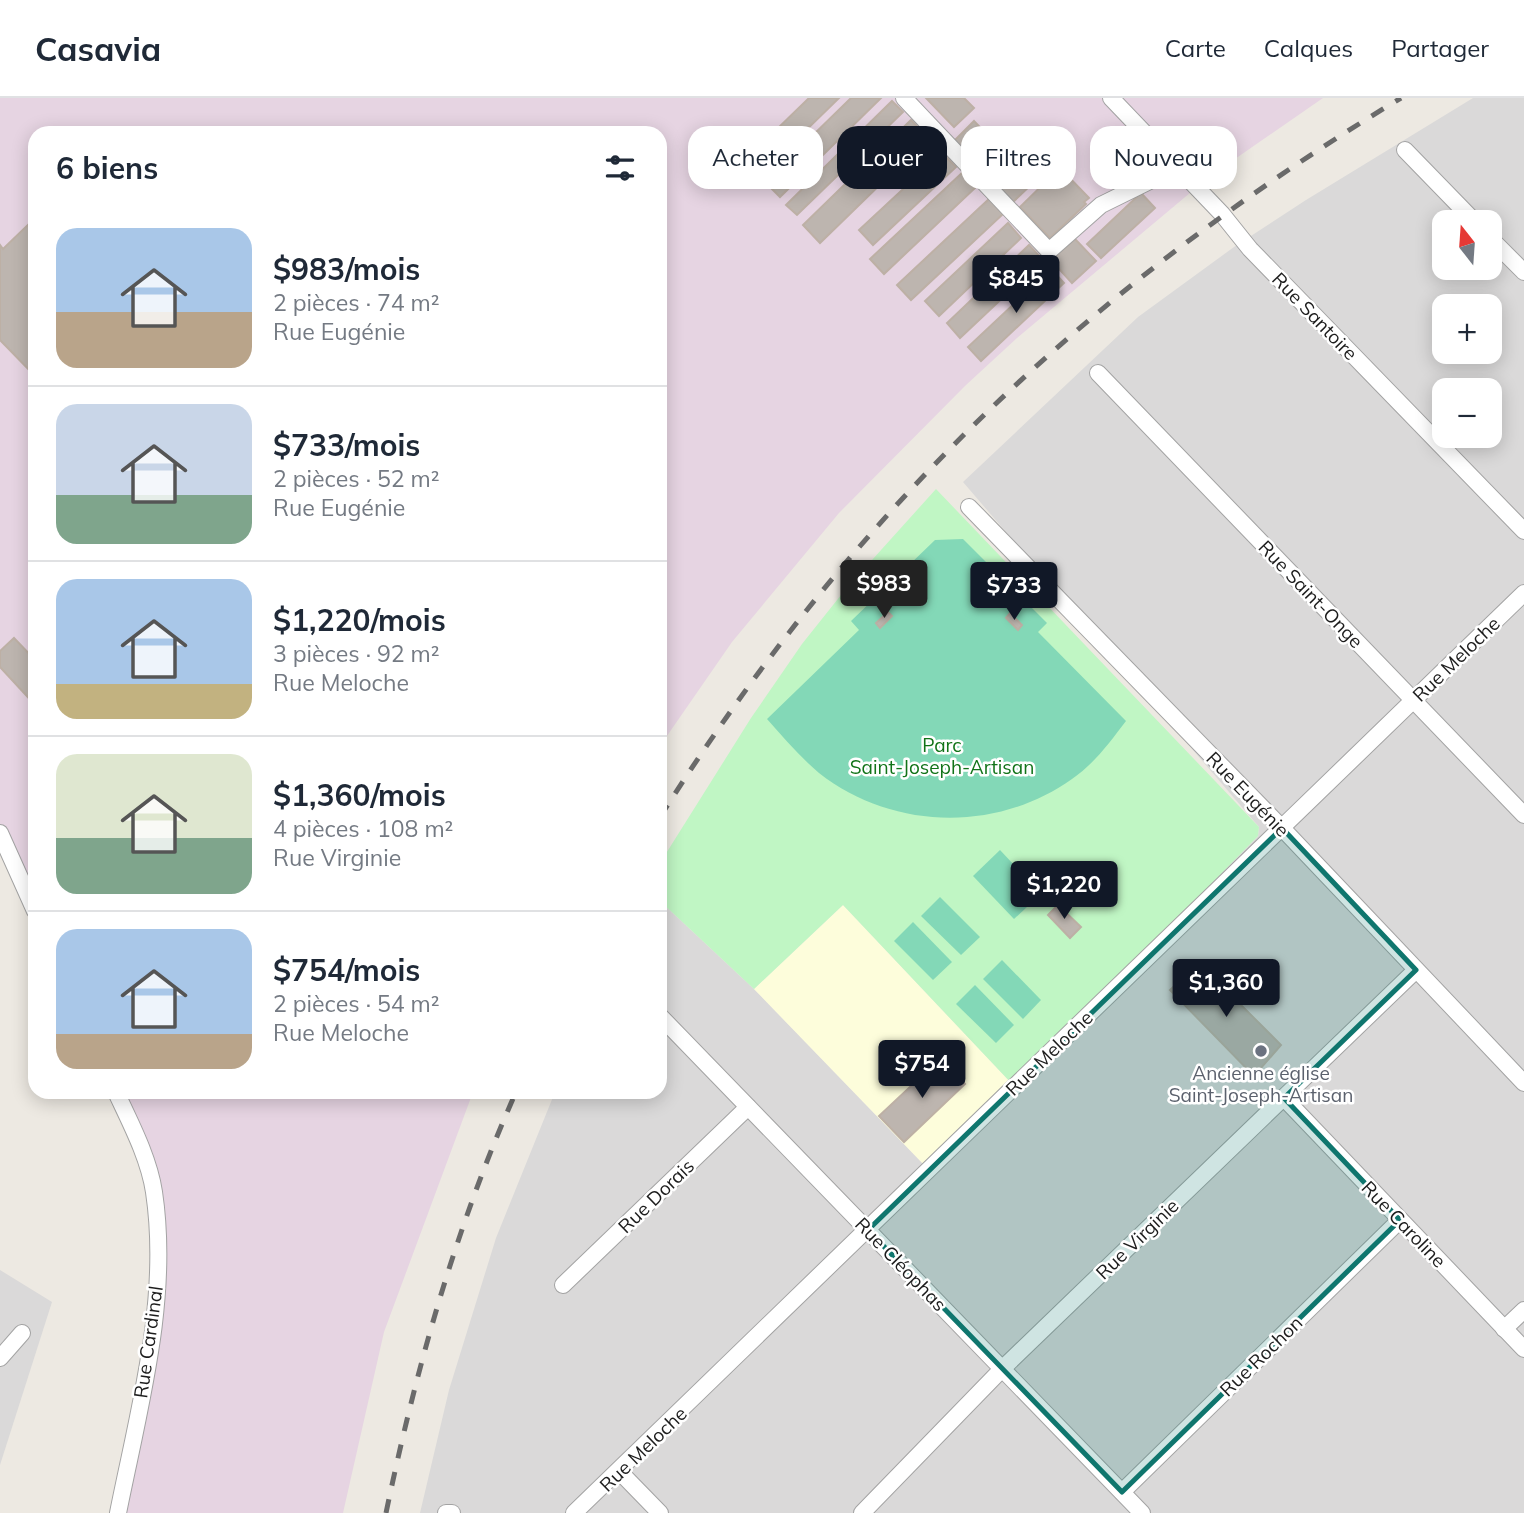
<!DOCTYPE html>
<html lang="fr">
<meta charset="utf-8">
<style>
body{margin:0;font-family:Mulish,sans-serif;background:#f2f2f3;color:#1f2937;height:100vh;display:flex;flex-direction:column;font-size:26px;white-space:nowrap}
*{box-sizing:border-box;margin:0}
p{font-size:23px;color:#747a83}
.icon{flex:none;width:38px;height:38px;fill:none;stroke:currentColor;stroke-width:2;stroke-linecap:round;stroke-linejoin:round}
.map{position:relative;flex:1;overflow:hidden}
.panel{position:absolute;left:28px;top:28px;width:639px;height:973px;display:flex;flex-direction:column;background:#fff;border-radius:21px;box-shadow:0 4px 18px #0003}
.panel>*{flex:none}
.hud{position:absolute;left:688px;top:28px;width:665px;height:63px;display:flex;gap:14px}
.needle{width:46px;rotate:343deg}
.controls{position:absolute;left:1432px;top:112px;display:grid;gap:14px}
.controls a{display:grid;place-items:center;width:70px;height:70px;border-radius:14px;background:#fff;box-shadow:0 4px 18px #0003;font-size:35px}
.price{position:absolute;translate:-50% -60px;padding:0 16px;border-radius:7px;background:#111827;color:#fff;font-size:23px;line-height:46px;filter:drop-shadow(0 2px 4px #0008)}
.price::after{content:'';position:absolute;left:50%;top:42px;width:21px;height:16px;margin-left:-10px;background:inherit;clip-path:polygon(0 0,100% 0,50% 100%)}
.price.selected{background:#222;color:#fff}
ul{padding:0;list-style:none}
li{display:flex;align-items:center;gap:21px;height:175px;padding:0 28px}
li+li{border-top:2px solid #e0e1e3}
li span{display:grid;place-items:center;flex:none;width:196px;height:140px;border-radius:21px;color:#555}
li>.icon{margin-inline-start:auto}
span .icon{width:84px;height:84px;fill:#fffc;stroke-width:1}
li b{font-size:30px}
h2{display:flex;justify-content:space-between;align-items:center;height:84px;padding:0 28px;font-size:30px}
.chip{padding:0 24px;border-radius:21px;background:#fff;box-shadow:0 4px 18px #0003;font-size:24px;line-height:63px}
.chip.selected{background:#111827;color:#fff}
header{display:flex;align-items:center;gap:42px;box-sizing:border-box;height:98px;padding:0 35px;background:#fff;border-bottom:2px solid #e0e1e3}
header strong{font-size:33px}
nav{display:flex;gap:38px;margin-inline-start:auto;font-size:24px}
.map>svg:first-child{display:block}
</style>
<header>
<strong>Casavia</strong>
<nav><a>Carte</a><a>Calques</a><a>Partager</a></nav>
</header>
<div class="map">
<svg width="1524" height="1415" viewBox="0 0 1524 1415">
<rect width="100%" height="100%" fill="#ede9e2"/>
<g fill="#dad9d9" fill-rule="evenodd">
<path d="M1473 0H1524V1415H420L449 1292 496 1140 555 994H660V803L754 891 929 1072 1258 738 1259 729 963 384 1138 219 1234 149 1306 102ZM1444 124H1489V170H1444ZM1444 208H1489V254H1444ZM1444 292H1489V338H1444Z"/>
<polygon points="0,1172 52,1204 0,1367"/>
</g>
<g fill="#e6d4e2">
<polygon points="0,0 1323,0 1209,79 1017,240 966,287 839,415 732,544 660,648 660,35 35,35 35,813 0,735"/>
<polygon points="116,994 473,994 384,1234 343,1415 118,1415 150,1252 154,1092"/>
</g>
<polygon fill="#fdfddb" points="843,807 1014,988 929,1072 754,891"/>
<polygon fill="#c0f6c4" points="936,391 1259,729 1258,738 1014,988 843,807 754,891 660,803 660,765 751,620 802,546 845,492"/>
<g fill="#83d8b7">
<path d="M963 441 1047 525 1038 534 1126 623C1110 644 1094 666 1072 681 996 735 892 732 819 675 800 659 783 639 767 621L859 532 851 523 935 442Z"/>
<polygon points="1000,752 1041,796 1014,821 973,778"/>
<polygon points="940,799 980,839 961,857 921,818"/>
<polygon points="913,824 952,864 933,882 894,843"/>
<polygon points="1002,862 1041,902 1023,921 983,881"/>
<polygon points="975,887 1014,927 996,945 956,906"/>
</g>
<g fill="#bdb5af" stroke="#bdb0a5" stroke-width="2">
<polygon points="809,0 839,0 759,78 744,63"/>
<polygon points="851,0 881,0 780,99 765,84"/>
<polygon points="926,0 964,0 974,10 954,29"/>
<polygon points="892,3 903,14 797,117 786,107"/>
<polygon points="911,22 928,40 820,145 803,127"/>
<polygon points="974,23 1033,85 1013,104 954,43"/>
<polygon points="942,55 956,69 873,147 859,132"/>
<polygon points="1060,70 1089,100 1084,104 1086,106 1050,140 1020,109"/>
<polygon points="962,75 976,89 884,176 870,161"/>
<polygon points="1141,95 1155,110 1101,160 1087,146"/>
<polygon points="989,101 1003,116 911,202 897,187"/>
<polygon points="35,120 35,278 0,242 0,147 3,151"/>
<polygon points="1008,125 1021,140 939,218 925,203"/>
<polygon points="1075,141 1096,163 1072,185 1051,162"/>
<polygon points="1029,147 1043,162 960,240 947,225"/>
<polygon points="1051,171 1064,185 981,263 968,249"/>
<polygon points="888,514 892,518 880,530 876,525"/>
<polygon points="1010,515 1022,527 1018,532 1006,520"/>
<polygon points="14,540 35,562 35,607 0,569 0,553"/>
<polygon points="1058,807 1081,829 1070,840 1048,817"/>
<polygon points="1199,865 1281,947 1254,978 1170,892"/>
<polygon points="941,960 965,986 904,1044 879,1018"/>
</g>
<g fill="none" stroke-linecap="round" stroke-linejoin="round">
<g stroke="#a3a3a3" stroke-width="18">
<g id="minor">
<polyline points="904,0 1049,153 1101,107 1178,69"/>
<polyline points="1111,0 1222,116 1250,151 1524,433"/>
<polyline points="1405,52 1475,124"/>
<polyline points="1489,139 1524,174"/>
<polyline points="1098,275 1524,717"/>
<polyline points="969,409 1282,730 1524,985"/>
<polyline points="0,735 35,813"/>
<polyline points="660,918 1142,1415"/>
<path d="M116 994C130 1024 149 1060 154 1094 170 1201 139 1310 118 1415"/>
<polyline points="1284,1000 1524,1251"/>
<polyline points="563,1187 748,1009"/>
<polyline points="1504,1231 1524,1212"/>
<polyline points="0,1260 22,1235"/>
<polyline points="620,1374 660,1415"/>
<polyline points="1122,1394 1400,1122"/>
<polyline points="446,1415 452,1415"/>
<polyline points="574,1415 1524,495"/>
<polyline points="862,1415 1002,1271 1416,872"/>
</g>
</g>
<use href="#minor" stroke="#fff" stroke-width="16"/>
<g stroke="#6a6a6a" stroke-width="5" stroke-dasharray="14 14" stroke-linecap="butt">
<path d="M660 719C855 410 1089 189 1401 0"/>
<path d="M386 1415C416 1271 456 1128 516 994"/>
</g>
</g>
<path fill="#0f766e" fill-opacity="0.2" stroke="#0f766e" stroke-width="5" stroke-linejoin="round" d="M1282 730 1416 872 1284 1000 1400 1122 1122 1394 868 1132Z"/>
<circle fill="#6b7280" stroke="#fff" stroke-width="2.5" cx="1261" cy="953" r="7"/>
<g text-anchor="middle" dominant-baseline="central" stroke-width="5" stroke-linejoin="round" paint-order="stroke">
<g font-size="19" fill="#1c1c1c" stroke="#fff">
<text transform="translate(1315 218) rotate(46)">Rue Santoire</text>
<text transform="translate(1311 496) rotate(46)">Rue Saint-Onge</text>
<text transform="translate(1456 561) rotate(-44)">Rue Meloche</text>
<text transform="translate(1248 696) rotate(46)">Rue Eugénie</text>
<text transform="translate(1049 955) rotate(-44)">Rue Meloche</text>
<text transform="translate(656 1098) rotate(-44)">Rue Dorais</text>
<text transform="translate(1404 1126) rotate(46)">Rue Caroline</text>
<text transform="translate(1137 1141) rotate(-44)">Rue Virginie</text>
<text transform="translate(901 1166) rotate(46)">Rue Cléophas</text>
<text transform="translate(148 1244) rotate(-82)">Rue Cardinal</text>
<text transform="translate(1261 1258) rotate(-44)">Rue Rochon</text>
<text transform="translate(643 1351) rotate(-44)">Rue Meloche</text>
</g>
<g font-size="19" fill="#117318" stroke="#fff">
<text x="942" y="647">Parc<tspan x="942" dy="22">Saint-Joseph-Artisan</tspan></text>
</g>
<g font-size="19" fill="#5b616d" stroke="#fff">
<text x="1261" y="975">Ancienne église<tspan x="1261" dy="22">Saint-Joseph-Artisan</tspan></text>
</g>
</g>
</svg>
<div class="controls">
<a><svg class="needle" viewBox="-14 -14 28 28"><path d="M0-13l5 13h-10z" fill="#e53935"/><path d="M0 13l5-13h-10z" fill="#747a83"/></svg></a>
<a>+</a>
<a>−</a>
</div>
<b class="price" style="left:1016px;top:217px">$845</b>
<b class="price selected" style="left:884px;top:522px">$983</b>
<b class="price" style="left:1014px;top:524px">$733</b>
<b class="price" style="left:1064px;top:823px">$1,220</b>
<b class="price" style="left:1226px;top:921px">$1,360</b>
<b class="price" style="left:922px;top:1002px">$754</b>
<div class="hud">
<a class="chip">Acheter</a>
<a class="chip selected">Louer</a>
<a class="chip">Filtres</a>
<a class="chip">Nouveau</a>
</div>
<section class="panel">
<h2>6 biens<svg class="icon" aria-label="filters" viewBox="0 0 24 24"><path d="M4 7h16M4 17h16"/><circle cx="9" cy="7" r="2"/><circle cx="15" cy="17" r="2"/></svg></h2>
<ul>
<li><span style="background:linear-gradient(#a9c7e8 60%,#b9a48a 0)"><svg class="icon" aria-label="home" viewBox="0 0 24 24"><path d="M3 11l9-7 9 7M6 9v11h12V9"/></svg></span><div><b>$983/mois</b><p>2 pièces · 74 m²</p><p>Rue Eugénie</p></div></li>
<li><span style="background:linear-gradient(#c9d6e8 65%,#7fa58c 0)"><svg class="icon" aria-label="home" viewBox="0 0 24 24"><path d="M3 11l9-7 9 7M6 9v11h12V9"/></svg></span><div><b>$733/mois</b><p>2 pièces · 52 m²</p><p>Rue Eugénie</p></div></li>
<li><span style="background:linear-gradient(#a9c7e8 75%,#c2b280 0)"><svg class="icon" aria-label="home" viewBox="0 0 24 24"><path d="M3 11l9-7 9 7M6 9v11h12V9"/></svg></span><div><b>$1,220/mois</b><p>3 pièces · 92 m²</p><p>Rue Meloche</p></div></li>
<li><span style="background:linear-gradient(#dfe7d0 60%,#7fa58c 0)"><svg class="icon" aria-label="home" viewBox="0 0 24 24"><path d="M3 11l9-7 9 7M6 9v11h12V9"/></svg></span><div><b>$1,360/mois</b><p>4 pièces · 108 m²</p><p>Rue Virginie</p></div></li>
<li><span style="background:linear-gradient(#a9c7e8 75%,#b9a48a 0)"><svg class="icon" aria-label="home" viewBox="0 0 24 24"><path d="M3 11l9-7 9 7M6 9v11h12V9"/></svg></span><div><b>$754/mois</b><p>2 pièces · 54 m²</p><p>Rue Meloche</p></div></li>
</ul>
</section>
</div>
